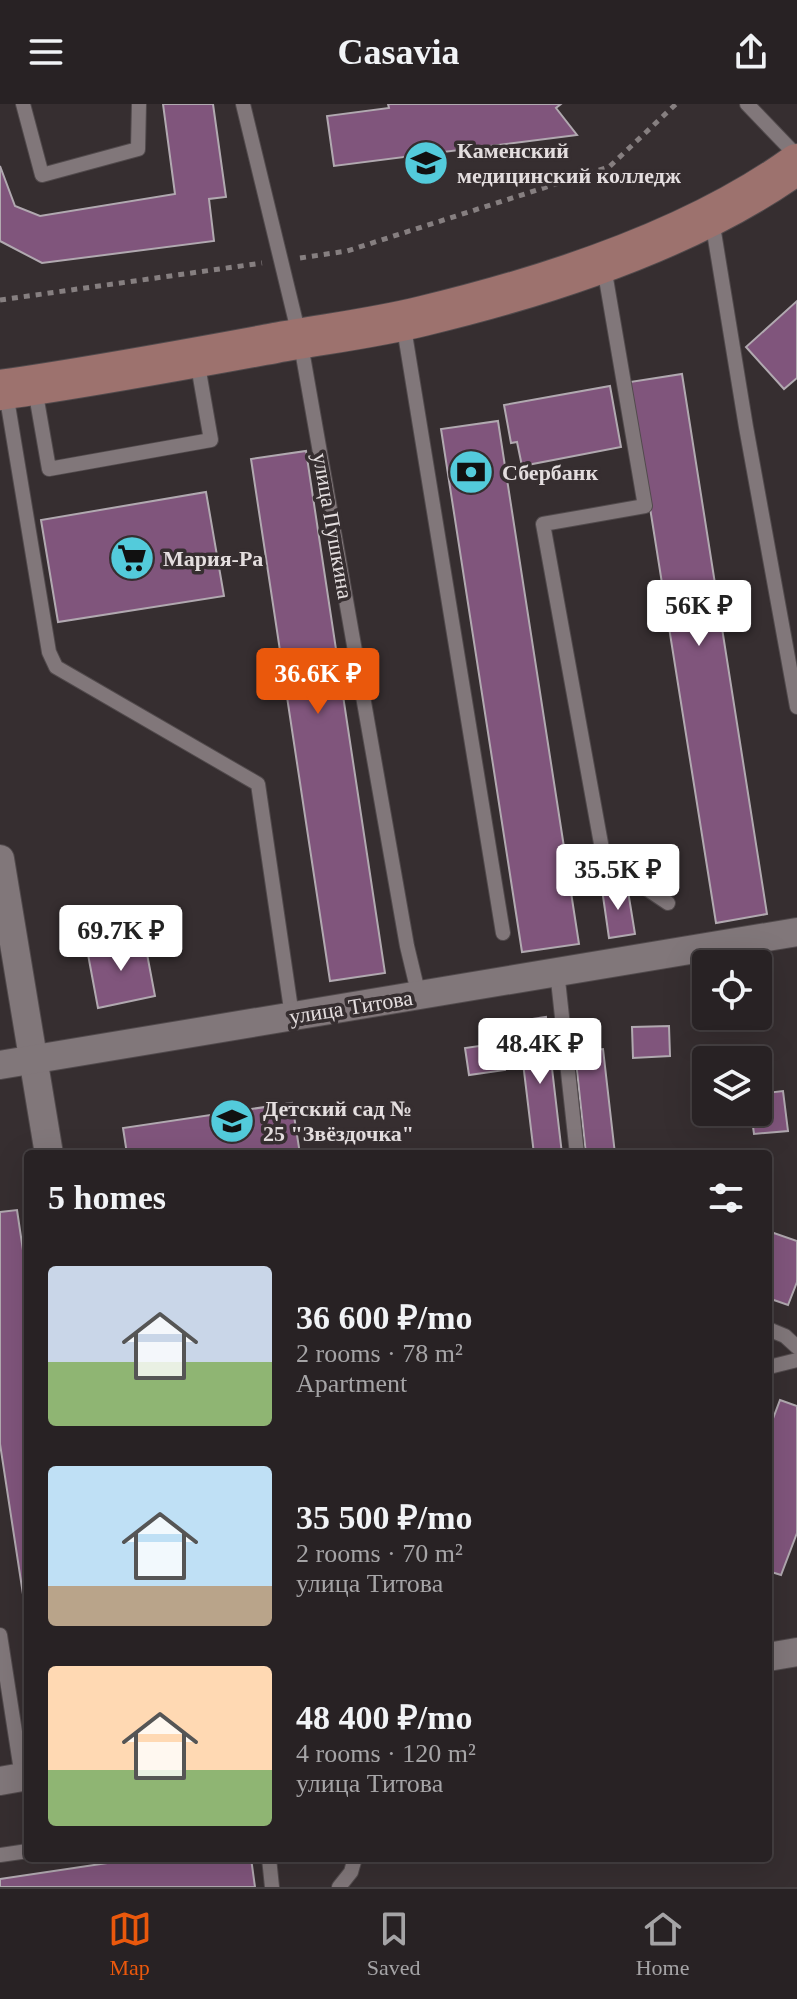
<!DOCTYPE html>
<meta charset="utf-8">
<style>
body{margin:0;font-family:Georgia,serif;background:#342f31;color:#f1f3f6;height:100vh;display:flex;flex-direction:column;font-size:30px;white-space:nowrap}
*{box-sizing:border-box;margin:0}
p{font-size:26px;color:#a5a4a6}
.icon{flex:none;width:44px;height:44px;fill:none;stroke:currentColor;stroke-width:2;stroke-linecap:round;stroke-linejoin:round}
.map{position:relative;flex:1;overflow:hidden}
.panel{position:absolute;left:24px;top:1046px;width:748px;height:712px;display:flex;flex-direction:column;background:#282224;border-radius:8px;box-shadow:0 8px 32px #0002,0 0 0 2px #443f41}
.panel>*{flex:none}
.fabs{position:absolute;left:692px;top:846px;display:grid;gap:16px}
.fabs a{display:grid;place-items:center;width:80px;height:80px;border-radius:8px;background:#282224;box-shadow:0 8px 32px #0002,0 0 0 2px #443f41;font-size:40px}
.price{position:absolute;translate:-50% -68px;padding:0 18px;border-radius:8px;background:#fff;color:#222;font-size:26px;line-height:52px;filter:drop-shadow(0 2px 4px #0008)}
.price::after{content:'';position:absolute;left:50%;top:48px;width:24px;height:18px;margin-left:-12px;background:inherit;clip-path:polygon(0 0,100% 0,50% 100%)}
.price.active{background:#ea580c;color:#fff}
ul{padding:0;list-style:none}
li{display:flex;align-items:center;gap:24px;height:200px;padding:0 24px}
li span{display:grid;place-items:center;flex:none;width:224px;height:160px;border-radius:8px;color:#555}
li>.icon{margin-inline-start:auto}
span .icon{width:96px;height:96px;fill:#fffc;stroke-width:1}
li b{font-size:34px}
h2{display:flex;justify-content:space-between;align-items:center;height:96px;padding:0 24px;font-size:34px}
header{display:flex;justify-content:space-between;align-items:center;height:104px;padding:0 24px;background:#282224;font-size:36px;font-weight:600}
.tab-bar{display:flex;justify-content:space-around;align-items:center;height:112px;border-top:2px solid #443f41;background:#282224;font-size:22px;color:#a5a4a6}
.tab-bar a{display:grid;justify-items:center;gap:4px}
.tab-bar .active{color:#ea580c}
.map>svg:first-child{display:block}
</style>
<header><svg class="icon" aria-label="menu" viewBox="0 0 24 24"><path d="M4 6h16M4 12h16M4 18h16"/></svg>Casavia<svg class="icon" aria-label="share" viewBox="0 0 24 24"><path d="M12 15V3M7 8l5-5 5 5M5 13v7h14v-7"/></svg></header>
<div class="map">
<svg width="797" height="1783" viewBox="0 0 797 1783">
<rect width="100%" height="100%" fill="#362e30"/>
<g fill="#80557c" stroke="#b1a9b0" stroke-width="2">
<polygon points="163,0 213,0 226,93 209,95 214,137 42,159 0,137 0,62 15,102 40,112 175,90"/>
<polygon points="388,0 561,0 556,4 577,31 334,62 327,12 389,4"/>
<polygon points="797,197 797,274 784,285 746,243"/>
<polygon points="682,270 767,810 716,819 630,278"/>
<polygon points="610,282 621,343 522,362 517,338 511,339 504,301"/>
<polygon points="498,317 579,840 522,848 441,325"/>
<polygon points="306,347 385,869 330,877 251,355"/>
<polygon points="206,388 224,492 58,518 41,416"/>
<polygon points="627,781 635,830 609,834 602,785"/>
<polygon points="144,834 155,892 98,904 87,845"/>
<polygon points="546,913 562,1050 534,1050 518,917"/>
<polygon points="669,922 670,952 633,954 632,923"/>
<polygon points="501,939 505,966 469,971 465,944"/>
<polygon points="603,945 615,1050 586,1050 575,948"/>
<polygon points="783,987 788,1027 754,1030 751,1008 758,1008 758,990"/>
<polygon points="292,999 300,1050 127,1050 123,1024"/>
<polygon points="17,1106 28,1180 28,1523 0,1340 0,1108"/>
<polygon points="768,1127 797,1137 797,1178 788,1201 768,1194"/>
<polygon points="780,1296 797,1302 797,1429 781,1471 768,1467 768,1328"/>
<polygon points="141,1754 251,1754 255,1783 0,1783 0,1775"/>
</g>
<g fill="none" stroke-linecap="round" stroke-linejoin="round">
<g stroke="#514a4c" stroke-width="16">
<g id="lane">
<polyline points="23,0 42,71 138,45 139,0"/>
<polyline points="243,0 300,235 407,842 419,892"/>
<polyline points="747,0 797,52"/>
<polyline points="712,116 746,323 797,603"/>
<polyline points="604,163 645,402 543,420 604,756 668,799"/>
<polyline points="403,218 503,829"/>
<polyline points="35,285 49,365 211,336 197,256"/>
<polyline points="6,289 49,548 56,563 258,680 292,912"/>
<polyline points="557,867 577,1050"/>
<polyline points="768,1225 785,1232 797,1243"/>
<polyline points="769,1263 797,1256"/>
<polyline points="0,1531 22,1673"/>
<polyline points="0,1751 28,1747"/>
<polyline points="269,1754 272,1783"/>
<polyline points="339,1783 351,1768 355,1754"/>
</g>
</g>
<g stroke="#514a4c" stroke-width="30">
<g id="street">
<polyline points="0,755 49,1050"/>
<polyline points="0,961 797,828"/>
<polyline points="768,1553 797,1548"/>
<polyline points="0,1677 28,1672"/>
</g>
</g>
<g stroke="#514a4c" stroke-width="42">
<path id="secondary" d="M0 286C92 273 183 256 275 239 324 230 375 224 423 212 548 182 693 135 797 60"/>
</g>
<g stroke="#867f80" stroke-width="5" stroke-dasharray="6 6" stroke-linecap="butt">
<polyline points="300,154 347,147 609,63 676,0"/>
<polyline points="0,196 262,159"/>
</g>
<use href="#lane" stroke="#81777a" stroke-width="14"/>
<use href="#street" stroke="#81777a" stroke-width="28"/>
<use href="#secondary" stroke="#9d726e" stroke-width="40"/>
</g>
<defs>
<g id="university-disc" transform="scale(2.3)"><circle r="9.5" fill="#53cbdb" stroke="#362e30"/><path d="M0-5L7-2L0 1L-7-2ZM-4 1L0 2.5L4 1V4Q0 6-4 4Z" fill="#111"/></g>
<g id="bank-disc" transform="scale(2.3)"><circle r="9.5" fill="#53cbdb" stroke="#362e30"/><path d="M-6-4H6V4H-6ZM0-2.3a2.3 2.3 0 1 0 0 4.6a2.3 2.3 0 1 0 0-4.6Z" fill="#111"/></g>
<g id="supermarket-disc" transform="scale(2.3)"><circle r="9.5" fill="#53cbdb" stroke="#362e30"/><path d="M-6-5.5h2.5l.6 2H6L4.5 2H-2.5L-4.4-4H-6ZM-1.5 3.2a1.3 1.3 0 1 0 .1 0ZM3 3.2a1.3 1.3 0 1 0 .1 0Z" fill="#111"/></g>
<g id="school-disc" transform="scale(2.3)"><circle r="9.5" fill="#53cbdb" stroke="#362e30"/><path d="M0-5L7-2L0 1L-7-2ZM-4 1L0 2.5L4 1V4Q0 6-4 4Z" fill="#111"/></g>
</defs>
<g fill-rule="evenodd">
<use href="#university-disc" x="426" y="59"/>
<use href="#bank-disc" x="471" y="368"/>
<use href="#supermarket-disc" x="132" y="454"/>
<use href="#school-disc" x="232" y="1017"/>
</g>
<g text-anchor="middle" dominant-baseline="central" stroke-width="7" stroke-linejoin="round" paint-order="stroke">
<g font-size="22" font-weight="bold" fill="#e4dedf" stroke="#362e30" text-anchor="start">
<text x="457" y="46">Каменский<tspan x="457" dy="25">медицинский колледж</tspan></text>
<text x="502" y="368">Сбербанк</text>
<text x="163" y="454">Мария-Ра</text>
<text x="263" y="1004">Детский сад №<tspan x="263" dy="25">25 "Звёздочка"</tspan></text>
</g>
<g font-size="22" fill="#e4dedf" stroke="#362e30">
<text transform="translate(333 422) rotate(80)">улица Пушкина</text>
<text transform="translate(351 903) rotate(-9)">улица Титова</text>
</g>
</g>
</svg>
<div class="fabs">
<a><svg class="icon" aria-label="locate" viewBox="0 0 24 24"><circle cx="12" cy="12" r="6"/><path d="M12 2v4M12 18v4M2 12h4M18 12h4"/></svg></a>
<a><svg class="icon" aria-label="layers" viewBox="0 0 24 24"><path d="M12 4l9 5-9 5-9-5zM3 14l9 5 9-5"/></svg></a>
</div>
<b class="price" style="left:699px;top:544px">56K ₽</b>
<b class="price active" style="left:318px;top:612px">36.6K ₽</b>
<b class="price" style="left:618px;top:808px">35.5K ₽</b>
<b class="price" style="left:121px;top:869px">69.7K ₽</b>
<b class="price" style="left:540px;top:982px">48.4K ₽</b>
<section class="panel">
<h2>5 homes<svg class="icon" aria-label="filters" viewBox="0 0 24 24"><path d="M4 7h16M4 17h16"/><circle cx="9" cy="7" r="2"/><circle cx="15" cy="17" r="2"/></svg></h2>
<ul>
<li><span style="background:linear-gradient(#c9d6e8 60%,#8fb573 0)"><svg class="icon" aria-label="home" viewBox="0 0 24 24"><path d="M3 11l9-7 9 7M6 9v11h12V9"/></svg></span><div><b>36 600 ₽/mo</b><p>2 rooms · 78 m²</p><p>Apartment</p></div></li>
<li><span style="background:linear-gradient(#bfe0f5 75%,#b9a48a 0)"><svg class="icon" aria-label="home" viewBox="0 0 24 24"><path d="M3 11l9-7 9 7M6 9v11h12V9"/></svg></span><div><b>35 500 ₽/mo</b><p>2 rooms · 70 m²</p><p>улица Титова</p></div></li>
<li><span style="background:linear-gradient(#ffd9b3 65%,#8fb573 0)"><svg class="icon" aria-label="home" viewBox="0 0 24 24"><path d="M3 11l9-7 9 7M6 9v11h12V9"/></svg></span><div><b>48 400 ₽/mo</b><p>4 rooms · 120 m²</p><p>улица Титова</p></div></li>
</ul>
</section>
</div>
<nav class="tab-bar">
<a class="active"><svg class="icon" aria-label="map" viewBox="0 0 24 24"><path d="M3 6l6-2 6 2 6-2v14l-6 2-6-2-6 2zM9 4v14M15 6v14"/></svg>Map</a>
<a><svg class="icon" aria-label="saved" viewBox="0 0 24 24"><path d="M7 4h10v16l-5-4-5 4z"/></svg>Saved</a>
<a><svg class="icon" aria-label="home" viewBox="0 0 24 24"><path d="M3 11l9-7 9 7M6 9v11h12V9"/></svg>Home</a>
</nav>
